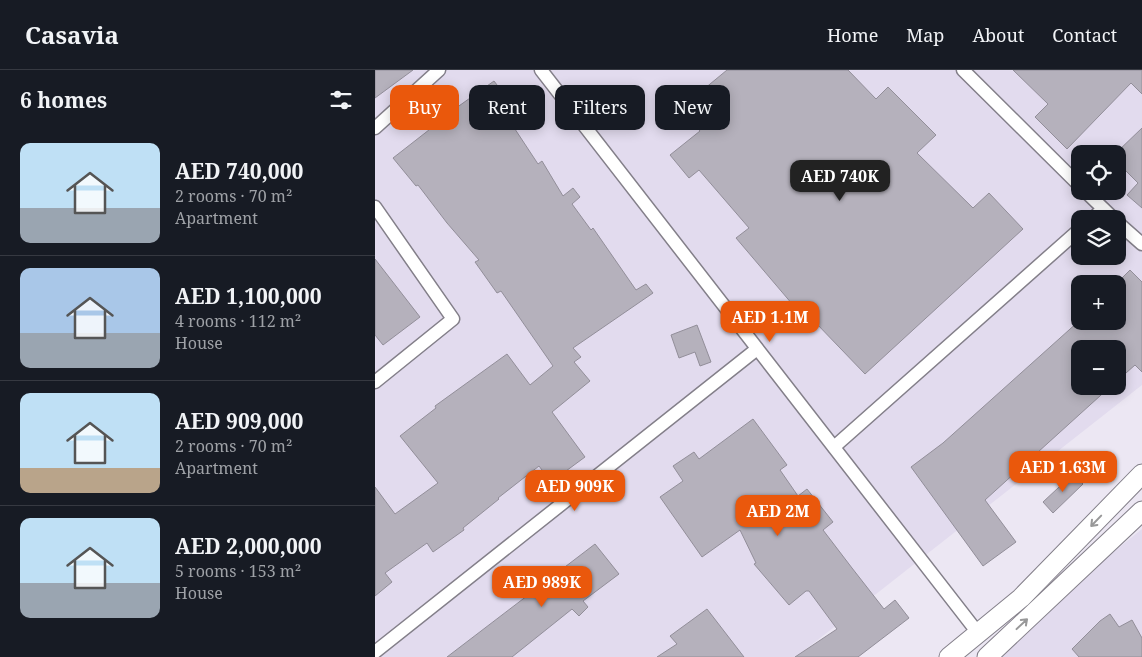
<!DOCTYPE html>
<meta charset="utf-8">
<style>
body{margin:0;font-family:"Noto Serif",serif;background:#20242c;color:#f1f3f6;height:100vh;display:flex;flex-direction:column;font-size:19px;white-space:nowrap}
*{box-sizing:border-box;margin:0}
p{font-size:16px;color:#9ea1a6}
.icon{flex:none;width:28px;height:28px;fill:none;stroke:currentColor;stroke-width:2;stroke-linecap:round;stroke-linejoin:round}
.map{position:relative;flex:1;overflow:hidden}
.side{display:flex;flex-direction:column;background:#171b24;width:375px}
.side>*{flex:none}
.guide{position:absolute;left:15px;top:15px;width:475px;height:45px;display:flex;gap:10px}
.buttons{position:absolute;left:696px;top:75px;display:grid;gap:10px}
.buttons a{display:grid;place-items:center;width:55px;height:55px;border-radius:10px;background:#171b24;box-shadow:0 2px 12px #0003;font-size:25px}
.price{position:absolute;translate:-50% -42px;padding:0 11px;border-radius:10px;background:#ea580c;color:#fff;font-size:16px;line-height:32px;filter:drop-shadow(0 1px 2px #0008)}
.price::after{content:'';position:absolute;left:50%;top:30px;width:15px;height:11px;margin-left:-8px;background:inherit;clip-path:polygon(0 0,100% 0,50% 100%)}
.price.on{background:#222;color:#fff}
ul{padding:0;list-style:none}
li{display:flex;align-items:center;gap:15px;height:125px;padding:0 20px}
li+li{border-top:1px solid #363941}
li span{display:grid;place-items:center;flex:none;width:140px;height:100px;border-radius:10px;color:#555}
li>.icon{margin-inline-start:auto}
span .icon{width:60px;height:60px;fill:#fffc;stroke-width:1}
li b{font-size:21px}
h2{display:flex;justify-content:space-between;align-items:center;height:60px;padding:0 20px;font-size:21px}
.chip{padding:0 18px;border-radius:10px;background:#171b24;box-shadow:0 2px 12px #0003;font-size:18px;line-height:45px}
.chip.on{background:#ea580c;color:#fff}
header{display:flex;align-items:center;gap:30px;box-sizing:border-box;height:70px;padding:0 25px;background:#171b24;border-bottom:1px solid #363941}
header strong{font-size:24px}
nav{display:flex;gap:28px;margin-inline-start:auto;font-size:18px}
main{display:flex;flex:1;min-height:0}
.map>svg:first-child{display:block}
</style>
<header>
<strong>Casavia</strong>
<nav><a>Home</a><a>Map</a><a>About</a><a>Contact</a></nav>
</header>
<main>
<section class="side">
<h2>6 homes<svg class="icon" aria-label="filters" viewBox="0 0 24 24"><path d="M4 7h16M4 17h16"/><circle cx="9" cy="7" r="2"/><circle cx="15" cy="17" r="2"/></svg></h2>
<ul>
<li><span style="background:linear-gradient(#bfe0f5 65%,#9aa5b1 0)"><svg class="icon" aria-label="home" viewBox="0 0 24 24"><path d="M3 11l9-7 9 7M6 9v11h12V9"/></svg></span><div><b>AED 740,000</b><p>2 rooms · 70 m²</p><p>Apartment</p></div></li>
<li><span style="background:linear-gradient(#a9c7e8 65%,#9aa5b1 0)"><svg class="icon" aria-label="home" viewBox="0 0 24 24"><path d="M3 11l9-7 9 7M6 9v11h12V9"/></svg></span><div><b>AED 1,100,000</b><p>4 rooms · 112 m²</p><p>House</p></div></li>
<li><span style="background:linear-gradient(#bfe0f5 75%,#b9a48a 0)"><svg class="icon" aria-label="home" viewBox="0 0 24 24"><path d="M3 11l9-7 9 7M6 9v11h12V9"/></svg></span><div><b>AED 909,000</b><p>2 rooms · 70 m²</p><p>Apartment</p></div></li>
<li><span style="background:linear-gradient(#bfe0f5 65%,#9aa5b1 0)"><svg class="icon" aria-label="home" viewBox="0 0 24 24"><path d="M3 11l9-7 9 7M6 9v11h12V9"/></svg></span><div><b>AED 2,000,000</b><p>5 rooms · 153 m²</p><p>House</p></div></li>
</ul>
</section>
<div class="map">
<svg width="767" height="587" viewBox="0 0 767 587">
<rect width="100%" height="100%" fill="#ece7f3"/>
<g fill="#e2dbee" fill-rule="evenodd">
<path d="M0 0H767V315L421 587H0ZM705 84H742V121H705ZM705 149H742V186H705ZM705 214H742V251H705ZM705 279H742V316H705Z"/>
<polygon points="767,459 767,587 609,587"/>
</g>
<g fill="#b5b1bc" stroke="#928e99">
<polygon points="0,0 38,0 0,28"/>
<polygon points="352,0 473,0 501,29 513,17 561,65 542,83 598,138 614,123 648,159 490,304 440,252 435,255 361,168 374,158 324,100 314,108 295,85 325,61 306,38"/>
<polygon points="638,0 767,0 767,24 756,13 692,79 660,47 673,34"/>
<polygon points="119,11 141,40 132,47 163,94 167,91 188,126 198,118 205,127 197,134 216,160 218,158 261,220 271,214 278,223 198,278 206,287 199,292 215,311 177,342 210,387 176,412 164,396 123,428 124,429 88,458 89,460 58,482 52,473 10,503 17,512 0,526 0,417 20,444 63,413 25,366 61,338 60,336 132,284 155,315 178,296 126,221 122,223 100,192 104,190 72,153 43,115 41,116 18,88 68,49 67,48"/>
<polygon points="767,58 767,138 752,125 763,113 742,92 742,82"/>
<polygon points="0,189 45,247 8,275 0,265"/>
<polygon points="755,200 767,212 767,302 760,295 742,311 742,279 705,279 705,316 736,316 610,430 641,472 608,496 536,397 568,373 704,251 742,251 742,216 745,214 741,214"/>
<polygon points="322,255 336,292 325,296 320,282 304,288 296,265"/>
<polygon points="378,349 412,395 405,400 423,426 432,419 458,452 448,460 477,498 509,539 520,530 534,548 483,587 420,587 462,559 434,521 431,521 414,535 379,494 381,493 365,460 327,487 285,427 308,411 298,396 319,382 324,389"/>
<polygon points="698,404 708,414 678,443 668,432"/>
<polygon points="220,474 244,504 208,531 213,537 204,546 197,539 137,587 72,587"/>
<polygon points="332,539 369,587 282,587 302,574 295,566"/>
<polygon points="735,544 744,557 757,550 767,568 767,587 704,587 697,579 725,551"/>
</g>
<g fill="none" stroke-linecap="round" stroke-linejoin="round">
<g stroke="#837f89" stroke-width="15">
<g id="street">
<polyline points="166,0 603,563"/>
<polyline points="588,0 705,116"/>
<polyline points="0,58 64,0"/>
<polyline points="710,121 739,149"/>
<polyline points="0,137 78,249 0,312"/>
<polyline points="717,149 728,139"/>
<polyline points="742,152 767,174"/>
<polyline points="459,377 705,159"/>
<polyline points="0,582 382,279"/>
</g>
</g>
<g stroke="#837f89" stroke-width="21">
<g id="secondary">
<polyline points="574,587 646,528 767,404"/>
<polyline points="612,587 767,441"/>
</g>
</g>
<use href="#street" stroke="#fff" stroke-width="12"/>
<use href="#secondary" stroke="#fff" stroke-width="19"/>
</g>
<defs><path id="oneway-shaft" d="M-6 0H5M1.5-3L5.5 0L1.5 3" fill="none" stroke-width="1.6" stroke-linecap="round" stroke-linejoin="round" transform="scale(1.25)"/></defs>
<g stroke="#989899">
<use href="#oneway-shaft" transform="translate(721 451) rotate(134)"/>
<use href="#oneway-shaft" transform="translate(647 554) rotate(-43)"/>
</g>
</svg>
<div class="buttons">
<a><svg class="icon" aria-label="locate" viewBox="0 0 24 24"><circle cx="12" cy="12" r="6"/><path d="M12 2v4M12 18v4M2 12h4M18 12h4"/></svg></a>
<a><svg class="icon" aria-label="layers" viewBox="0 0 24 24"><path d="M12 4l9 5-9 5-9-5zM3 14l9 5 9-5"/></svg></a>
<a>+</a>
<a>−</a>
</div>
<b class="price on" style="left:465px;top:132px">AED 740K</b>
<b class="price" style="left:395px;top:273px">AED 1.1M</b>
<b class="price" style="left:688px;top:423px">AED 1.63M</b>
<b class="price" style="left:200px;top:442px">AED 909K</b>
<b class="price" style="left:403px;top:467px">AED 2M</b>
<b class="price" style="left:167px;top:538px">AED 989K</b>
<div class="guide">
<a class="chip on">Buy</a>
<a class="chip">Rent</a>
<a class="chip">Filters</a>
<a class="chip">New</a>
</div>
</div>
</main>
